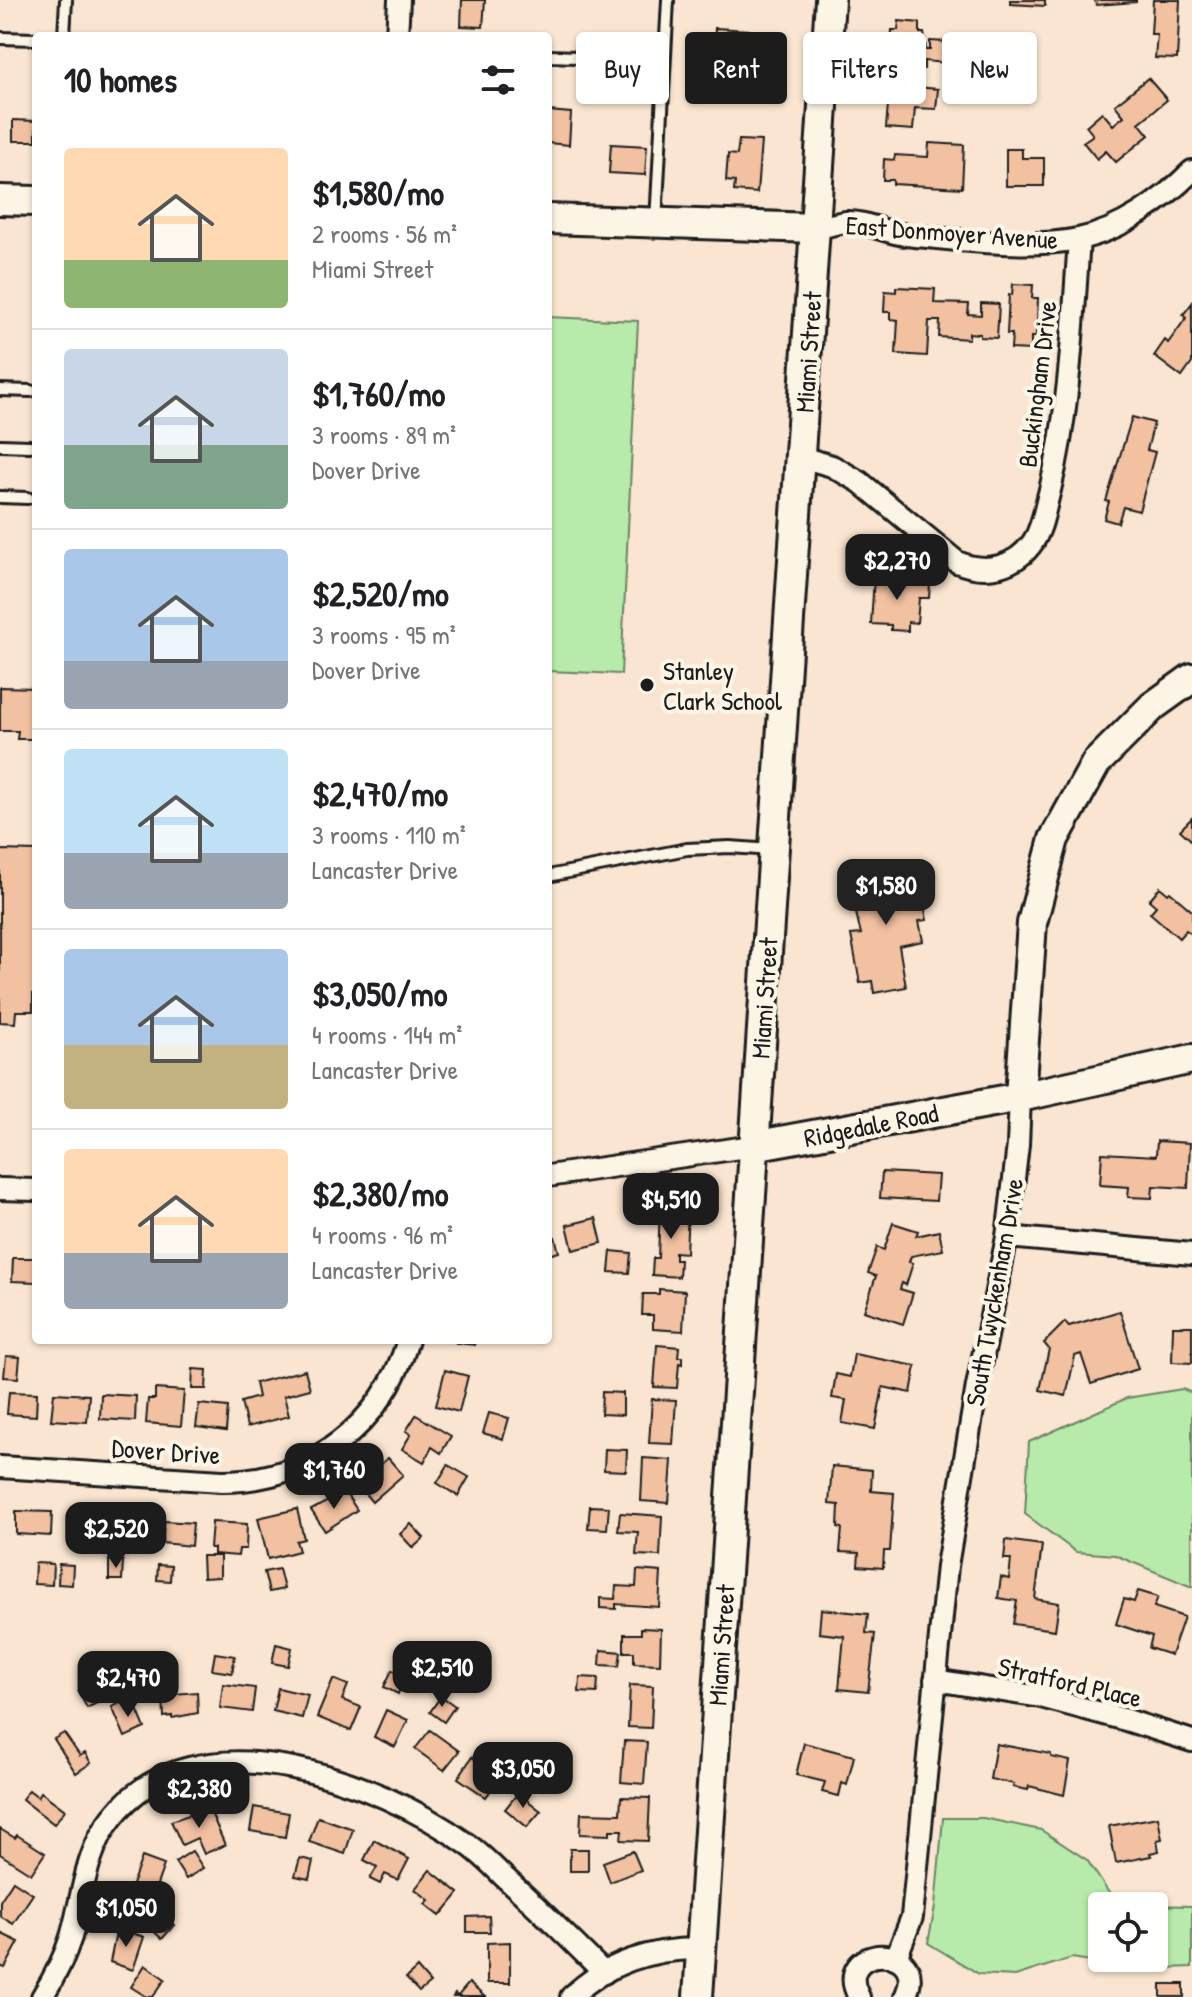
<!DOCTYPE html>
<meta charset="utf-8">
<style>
body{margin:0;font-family:"Patrick Hand",sans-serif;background:#f2f2f2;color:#202124;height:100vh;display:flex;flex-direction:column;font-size:30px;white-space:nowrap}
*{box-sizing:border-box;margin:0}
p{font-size:26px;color:#757577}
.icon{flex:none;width:44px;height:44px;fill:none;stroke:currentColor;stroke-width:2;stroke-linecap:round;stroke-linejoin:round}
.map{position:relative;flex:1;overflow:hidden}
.sheet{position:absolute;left:32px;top:32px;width:520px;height:1312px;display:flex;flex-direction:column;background:#fff;border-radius:8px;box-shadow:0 2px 6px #0004}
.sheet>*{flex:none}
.top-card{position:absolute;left:576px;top:32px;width:496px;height:72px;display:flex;gap:16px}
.fabs{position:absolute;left:1088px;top:1892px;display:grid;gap:16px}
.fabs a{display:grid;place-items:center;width:80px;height:80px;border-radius:8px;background:#fff;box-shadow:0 2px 6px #0004;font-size:40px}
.price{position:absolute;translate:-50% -68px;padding:0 18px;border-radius:16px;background:#1c1c1c;color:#fff;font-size:26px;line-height:52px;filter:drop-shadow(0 2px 4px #0008)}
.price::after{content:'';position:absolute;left:50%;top:48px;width:24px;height:18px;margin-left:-12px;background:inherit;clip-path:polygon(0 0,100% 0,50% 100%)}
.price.selected{background:#222;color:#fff}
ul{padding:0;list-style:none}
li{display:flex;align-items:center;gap:24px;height:200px;padding:0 32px}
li+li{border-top:2px solid #e0e0e0}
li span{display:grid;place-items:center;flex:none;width:224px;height:160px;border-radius:8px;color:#555}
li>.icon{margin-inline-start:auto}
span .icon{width:96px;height:96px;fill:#fffc;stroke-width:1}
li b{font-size:34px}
h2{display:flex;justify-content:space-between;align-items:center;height:96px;padding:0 32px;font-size:34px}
.tag{padding:0 28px;border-radius:8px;background:#fff;box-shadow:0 2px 6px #0004;font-size:28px;line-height:72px}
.tag.selected{background:#1c1c1c;color:#fff}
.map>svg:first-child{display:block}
</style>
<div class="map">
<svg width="1192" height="1997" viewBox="0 0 1192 1997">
<rect width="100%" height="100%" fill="#f9e5d1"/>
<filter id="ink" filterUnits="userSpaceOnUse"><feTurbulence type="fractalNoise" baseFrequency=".0125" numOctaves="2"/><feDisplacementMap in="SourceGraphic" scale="16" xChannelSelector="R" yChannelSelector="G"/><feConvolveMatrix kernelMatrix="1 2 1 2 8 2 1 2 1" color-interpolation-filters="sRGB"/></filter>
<g filter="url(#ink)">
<g fill="#b8ebab" stroke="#6a8464" stroke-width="2" fill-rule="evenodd">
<polygon points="548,317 638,321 621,674 548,671"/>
<polygon points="1182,1389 1192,1393 1192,1587 1115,1555 1076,1552 1025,1514 1029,1442 1127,1398"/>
<path d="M943 1818H983L1041 1830 1087 1860 1109 1893 1146 1905 1192 1906V1967L1138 1969 1072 1958 1015 1976 979 1974 928 1943 935 1907ZM1154 1906V1958H1102V1906Z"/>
</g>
<g fill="#f2c1a2" stroke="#1c1c1c" stroke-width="2">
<polygon points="462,0 485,0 483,27 461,26"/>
<polygon points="1010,0 1045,0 1045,6 1010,4"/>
<polygon points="1095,0 1136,0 1136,2 1096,5"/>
<polygon points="1153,0 1180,0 1177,59 1155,58 1157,34 1151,34"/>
<polygon points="899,21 920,23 920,33 924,33 926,50 930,50 930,41 949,42 947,63 924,61 924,69 890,67 892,30 898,30"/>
<polygon points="715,28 749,30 748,51 766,52 765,78 717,75 718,48 714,48"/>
<polygon points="1148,78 1167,100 1139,123 1149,135 1116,162 1106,151 1097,159 1083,142 1093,135 1086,126 1102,112 1113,125 1124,116 1115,105"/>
<polygon points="890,81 916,82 916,87 938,89 936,109 915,108 913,130 886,128"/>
<polygon points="548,111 571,113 569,145 548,143"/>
<polygon points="13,120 36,121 36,141 13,141"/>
<polygon points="739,140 761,141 757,193 734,191 735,182 726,181 728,154 737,155"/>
<polygon points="929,143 964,145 962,188 893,184 893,180 883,180 884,159 894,160 895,155 928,157"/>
<polygon points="611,144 647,146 645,175 609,173"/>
<polygon points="1006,149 1022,149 1022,158 1044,158 1044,186 1006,186"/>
<polygon points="1013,284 1033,285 1032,298 1038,298 1036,337 1031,337 1031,350 1011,349 1012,334 1007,334 1009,295 1012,295"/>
<polygon points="896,287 935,289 934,303 969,304 968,314 981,315 981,303 999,304 997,338 980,337 980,334 969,333 969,339 939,337 940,321 929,321 927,356 896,354 898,320 890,319 890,312 884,312 885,291 896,292"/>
<polygon points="1192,303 1192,363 1182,377 1154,356 1165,340 1168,343 1186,318 1183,315"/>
<polygon points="1132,417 1154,423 1147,450 1155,452 1139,511 1123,507 1118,523 1104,519 1109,502 1106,501"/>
<polygon points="874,577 930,584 929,598 919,598 917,623 908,622 908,631 891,630 891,625 871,624"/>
<polygon points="0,687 36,688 36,739 17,739 18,731 0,731"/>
<polygon points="1192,818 1192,841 1180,830"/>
<polygon points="0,850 36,851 36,993 33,993 33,1011 16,1011 15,1023 0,1022"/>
<polygon points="910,868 916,901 923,900 927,920 919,921 923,941 899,946 906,987 874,993 872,981 860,983 851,935 861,934 852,896 856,895 853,879 876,875 877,881 886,879 885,873"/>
<polygon points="1160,887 1168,894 1170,892 1192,911 1192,934 1186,930 1179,938 1150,913 1156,906 1149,900"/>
<polygon points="1157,1141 1190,1143 1188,1188 1153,1186 1152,1198 1128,1197 1129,1187 1100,1185 1102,1153 1156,1156"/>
<polygon points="882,1172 938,1175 936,1201 880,1198"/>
<polygon points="660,1207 688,1209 686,1253 675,1252 675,1260 680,1260 679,1277 652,1275 653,1258 658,1258"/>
<polygon points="596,1218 602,1243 573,1250 567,1225"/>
<polygon points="893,1223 918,1231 916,1236 939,1231 943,1250 911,1256 909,1262 913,1263 906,1285 902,1283 900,1289 913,1293 903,1324 864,1311 876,1276 868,1273 877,1247 884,1250"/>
<polygon points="555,1237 559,1252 548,1255 548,1239"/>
<polygon points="611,1251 631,1253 629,1273 609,1272"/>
<polygon points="13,1258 36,1258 36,1282 12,1281"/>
<polygon points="659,1289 685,1291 683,1331 653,1329 653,1315 642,1315 643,1294 659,1294"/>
<polygon points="1120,1311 1138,1369 1091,1384 1081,1354 1075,1356 1066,1396 1040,1390 1049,1349 1044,1343 1065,1322 1069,1326"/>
<polygon points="1173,1326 1192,1326 1192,1363 1172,1362"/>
<polygon points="457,1340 475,1340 475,1345 456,1343"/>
<polygon points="657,1345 679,1347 678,1357 682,1357 682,1364 679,1363 677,1388 654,1387"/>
<polygon points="854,1354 916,1366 911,1393 883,1387 875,1429 842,1423 846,1400 832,1398 836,1374 850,1377"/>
<polygon points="6,1356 20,1357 18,1378 4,1377"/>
<polygon points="193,1369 207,1370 206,1389 192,1389"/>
<polygon points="305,1370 310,1389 284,1396 289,1416 247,1427 241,1402 258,1397 255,1383"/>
<polygon points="445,1370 468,1376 459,1412 436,1406"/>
<polygon points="155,1389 184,1391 181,1426 146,1423 148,1399 155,1399"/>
<polygon points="9,1392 37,1393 36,1416 7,1414"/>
<polygon points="602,1392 623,1393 623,1415 601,1414"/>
<polygon points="54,1393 89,1395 87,1422 51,1420"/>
<polygon points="101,1394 136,1396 135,1421 100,1419"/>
<polygon points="652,1399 676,1400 673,1444 649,1443"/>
<polygon points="199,1404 228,1407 226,1431 196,1427"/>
<polygon points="489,1413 509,1418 503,1439 483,1433"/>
<polygon points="416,1415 451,1436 441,1453 432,1447 424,1462 402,1449 411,1434 406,1431"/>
<polygon points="605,1449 627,1450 626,1471 604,1470"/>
<polygon points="388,1458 403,1475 372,1502 357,1484 366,1477 364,1474 369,1470 372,1472"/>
<polygon points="643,1458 672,1460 669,1503 641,1501"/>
<polygon points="448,1465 469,1477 458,1496 437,1483"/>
<polygon points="832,1466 872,1470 871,1491 894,1493 890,1551 884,1551 883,1568 858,1566 859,1553 840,1552 842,1528 838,1527 839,1505 829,1504"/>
<polygon points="345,1492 357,1510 325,1531 311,1510"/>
<polygon points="590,1506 609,1507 607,1529 588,1528"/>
<polygon points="297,1509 304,1539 296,1541 299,1551 268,1559 258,1518"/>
<polygon points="16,1511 52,1512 51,1536 16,1534"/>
<polygon points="620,1513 662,1516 660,1556 636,1555 638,1532 618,1531"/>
<polygon points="71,1518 100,1521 99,1541 69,1539"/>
<polygon points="135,1518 150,1519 148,1546 114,1542 116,1520 135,1521"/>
<polygon points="164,1521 193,1523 191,1546 162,1543"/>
<polygon points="212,1522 247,1524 246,1549 239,1549 238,1556 214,1554 214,1548 210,1548"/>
<polygon points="411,1524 424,1538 413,1548 400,1534"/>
<polygon points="1006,1540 1042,1545 1035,1599 1059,1603 1055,1630 1013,1624 1017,1601 998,1598 1001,1577 1009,1579 1011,1559 1004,1559"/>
<polygon points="202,1556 220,1556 220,1577 203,1578"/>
<polygon points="109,1560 123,1561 122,1580 109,1580"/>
<polygon points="35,1563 53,1564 52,1585 34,1584"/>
<polygon points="59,1564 73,1565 72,1585 58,1584"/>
<polygon points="158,1565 171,1566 170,1581 157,1580"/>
<polygon points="279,1569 284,1589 269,1592 264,1572"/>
<polygon points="637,1570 661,1572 659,1607 616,1604 616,1609 600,1608 600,1598 615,1599 616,1586 636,1587"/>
<polygon points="1138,1591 1158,1597 1154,1607 1184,1617 1171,1655 1149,1648 1152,1636 1116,1624 1124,1599 1134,1602"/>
<polygon points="821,1609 868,1614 866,1633 875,1634 868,1692 839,1689 844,1636 819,1633"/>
<polygon points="641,1628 661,1629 660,1664 634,1663 634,1652 624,1652 624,1634 641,1634"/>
<polygon points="276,1644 292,1648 288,1666 272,1663"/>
<polygon points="601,1650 621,1652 619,1666 600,1665"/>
<polygon points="215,1653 235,1656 232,1673 212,1670"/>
<polygon points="392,1670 406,1676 398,1694 384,1687"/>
<polygon points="580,1677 598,1678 597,1693 579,1692"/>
<polygon points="333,1679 348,1685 342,1700 361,1707 351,1731 317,1717"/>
<polygon points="169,1681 169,1692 151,1693 150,1683"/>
<polygon points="91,1684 99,1702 87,1708 78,1691"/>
<polygon points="223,1684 255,1688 252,1712 220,1708"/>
<polygon points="630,1685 653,1686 651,1728 628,1727"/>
<polygon points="278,1688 308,1695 302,1718 273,1711"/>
<polygon points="197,1692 198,1713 172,1718 172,1716 164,1717 163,1695"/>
<polygon points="441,1696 455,1706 444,1722 430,1712"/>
<polygon points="126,1700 131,1711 137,1709 145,1728 125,1737 112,1707"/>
<polygon points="386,1710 408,1720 395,1747 374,1737"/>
<polygon points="430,1730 459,1751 444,1770 415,1749"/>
<polygon points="64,1733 80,1756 85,1753 91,1763 76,1773 54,1739"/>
<polygon points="624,1741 647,1742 644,1784 621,1782"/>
<polygon points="804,1743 854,1756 847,1785 842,1783 839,1796 822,1792 825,1782 796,1775"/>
<polygon points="996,1744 1051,1754 1051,1757 1070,1761 1064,1795 1029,1786 1028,1790 1013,1787 1014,1784 990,1779"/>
<polygon points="489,1755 507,1767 486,1797 458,1778 472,1757 483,1765"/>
<polygon points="29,1790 38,1797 41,1792 65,1810 54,1824 22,1799"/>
<polygon points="518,1793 541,1811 527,1827 505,1809"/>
<polygon points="621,1797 650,1798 648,1841 621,1840 622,1830 610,1830 610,1835 580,1834 581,1813 620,1814"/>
<polygon points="254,1807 289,1813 285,1837 250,1831"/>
<polygon points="209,1808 225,1845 204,1854 197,1838 182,1845 171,1821"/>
<polygon points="318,1817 353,1829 345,1854 309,1842"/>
<polygon points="1158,1817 1162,1839 1157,1840 1159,1851 1150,1853 1151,1856 1116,1863 1109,1826"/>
<polygon points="0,1829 15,1838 17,1835 45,1853 31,1874 0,1854"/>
<polygon points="374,1840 409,1859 398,1880 385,1874 380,1884 370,1879 377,1867 364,1860"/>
<rect x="570" y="1849" width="18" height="22"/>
<polygon points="192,1851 203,1868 186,1879 175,1862"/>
<polygon points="633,1851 641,1870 610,1882 603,1862"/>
<polygon points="142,1857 164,1865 150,1904 128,1896"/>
<polygon points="300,1858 313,1861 309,1879 295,1876"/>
<polygon points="430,1870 459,1893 440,1916 425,1904 429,1900 415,1889"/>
<polygon points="13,1881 33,1894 13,1924 0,1916 0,1901"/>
<polygon points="160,1912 174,1925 162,1939 147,1925"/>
<polygon points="489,1916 490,1932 467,1932 467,1917"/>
<polygon points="117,1928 144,1937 133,1970 110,1962"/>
<polygon points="0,1933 19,1942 5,1968 0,1966"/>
<polygon points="510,1942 510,1983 487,1983 487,1943"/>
<polygon points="145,1965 165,1979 153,1997 147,1997 131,1987"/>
<polygon points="417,1968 430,1983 419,1992 406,1978"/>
<polygon points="469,1983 485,1997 453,1997 455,1994 458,1996"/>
<rect x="1161" y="1984" width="23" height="13"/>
</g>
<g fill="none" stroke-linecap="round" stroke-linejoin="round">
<g stroke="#1c1c1c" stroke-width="16">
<g id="lane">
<polyline points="64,36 66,0"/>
<polyline points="0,38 36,39"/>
<polyline points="548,56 664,60"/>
<polyline points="656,222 668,0"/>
<polyline points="0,390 31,391"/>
<polyline points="0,445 30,446"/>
<polyline points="0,497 28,498"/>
<polyline points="548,876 687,849 730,847 772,850"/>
</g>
</g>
<g stroke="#1c1c1c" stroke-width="26">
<g id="street">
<polyline points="397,36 399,0"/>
<path d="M816 228C825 227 836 223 846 222 865 221 886 233 906 235 957 240 1028 249 1078 239 1120 231 1162 201 1192 171"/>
<path d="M801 457 832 466 860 482 957 562C985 574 1015 568 1033 542 1043 527 1045 507 1050 490 1070 408 1073 323 1079 239"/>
<polyline points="548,1176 753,1146"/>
<polyline points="0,1189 36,1190"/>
<polyline points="1007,1237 1192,1254"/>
<path d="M0 1467 222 1481C310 1481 383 1425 408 1340"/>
<polyline points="935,1680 1041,1697 1126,1720 1192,1741"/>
<polyline points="896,1958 912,1917 947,1566 977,1386 1007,1237 1018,1145 1020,1097"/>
<path d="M42 1997C54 1978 64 1959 71 1937 83 1896 85 1852 112 1818 194 1711 378 1780 467 1844 480 1853 492 1865 503 1876 538 1907 571 1940 604 1973"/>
<path d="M571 1997C606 1963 653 1948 701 1949"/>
<path d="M859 1997C830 1944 932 1940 905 1997"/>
</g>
</g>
<g stroke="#1c1c1c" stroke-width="34">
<g id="secondary">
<polyline points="0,200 36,201"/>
<polyline points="548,219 816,228"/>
<polyline points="1020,1097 1032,923 1054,839 1096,763 1153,706 1192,678"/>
<polyline points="753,1146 1020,1097 1192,1059"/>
<polyline points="698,1997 830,0"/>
</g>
</g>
<use href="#lane" stroke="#fcf5e5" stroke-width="10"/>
<use href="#street" stroke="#fcf5e5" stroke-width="20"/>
<use href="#secondary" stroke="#fcf5e5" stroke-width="28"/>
</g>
</g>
<circle fill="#1c1c1c" stroke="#fcf5e5" stroke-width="3" cx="647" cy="685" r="8"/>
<g text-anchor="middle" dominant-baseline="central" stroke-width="8" stroke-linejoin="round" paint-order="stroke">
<g font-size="26" fill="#1c1c1c" stroke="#fcf5e5">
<text transform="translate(952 232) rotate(4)">East Donmoyer Avenue</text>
<text transform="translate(808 352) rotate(-86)">Miami Street</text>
<text transform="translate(1037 384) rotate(-83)">Buckingham Drive</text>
<text transform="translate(764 998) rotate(-86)">Miami Street</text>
<text transform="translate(871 1125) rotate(-11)">Ridgedale Road</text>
<text transform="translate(994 1292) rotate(-80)">South Twyckenham Drive</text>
<text transform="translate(166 1451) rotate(4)">Dover Drive</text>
<text transform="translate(721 1645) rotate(-86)">Miami Street</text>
<text transform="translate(1070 1682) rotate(13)">Stratford Place</text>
</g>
<g font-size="26" fill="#1c1c1c" stroke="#fcf5e5" text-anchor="start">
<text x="663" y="670">Stanley<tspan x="663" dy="30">Clark School</tspan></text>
</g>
</g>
</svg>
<div class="fabs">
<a><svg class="icon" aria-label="locate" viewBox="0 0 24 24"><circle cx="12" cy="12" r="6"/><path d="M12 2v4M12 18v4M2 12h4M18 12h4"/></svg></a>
</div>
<b class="price" style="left:897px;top:602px">$2,270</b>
<b class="price selected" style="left:886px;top:927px">$1,580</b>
<b class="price" style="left:671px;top:1241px">$4,510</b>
<b class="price" style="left:334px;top:1511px">$1,760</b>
<b class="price" style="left:116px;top:1570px">$2,520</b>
<b class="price" style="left:442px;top:1709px">$2,510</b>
<b class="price" style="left:128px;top:1719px">$2,470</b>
<b class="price" style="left:523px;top:1810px">$3,050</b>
<b class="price" style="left:199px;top:1830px">$2,380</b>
<b class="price" style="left:126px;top:1949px">$1,050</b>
<div class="top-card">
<a class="tag">Buy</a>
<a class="tag selected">Rent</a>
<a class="tag">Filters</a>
<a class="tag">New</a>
</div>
<section class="sheet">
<h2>10 homes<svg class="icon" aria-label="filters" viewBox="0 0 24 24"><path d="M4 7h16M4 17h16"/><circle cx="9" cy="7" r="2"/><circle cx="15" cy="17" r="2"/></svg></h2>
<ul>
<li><span style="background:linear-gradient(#ffd9b3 70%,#8fb573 0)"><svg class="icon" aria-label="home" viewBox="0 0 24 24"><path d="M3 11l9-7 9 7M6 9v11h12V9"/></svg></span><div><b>$1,580/mo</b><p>2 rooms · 56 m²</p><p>Miami Street</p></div></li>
<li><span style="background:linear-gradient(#c9d6e8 60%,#7fa58c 0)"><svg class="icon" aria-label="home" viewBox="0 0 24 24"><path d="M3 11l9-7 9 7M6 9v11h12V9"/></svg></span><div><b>$1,760/mo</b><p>3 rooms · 89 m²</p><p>Dover Drive</p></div></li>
<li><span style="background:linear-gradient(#a9c7e8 70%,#9aa5b1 0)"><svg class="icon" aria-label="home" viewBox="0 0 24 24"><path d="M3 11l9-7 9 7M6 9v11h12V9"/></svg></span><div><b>$2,520/mo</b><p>3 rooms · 95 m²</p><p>Dover Drive</p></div></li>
<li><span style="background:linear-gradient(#bfe0f5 65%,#9aa5b1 0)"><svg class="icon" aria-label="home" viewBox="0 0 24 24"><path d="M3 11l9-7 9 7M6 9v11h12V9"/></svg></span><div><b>$2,470/mo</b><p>3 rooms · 110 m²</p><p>Lancaster Drive</p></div></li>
<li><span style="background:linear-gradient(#a9c7e8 60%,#c2b280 0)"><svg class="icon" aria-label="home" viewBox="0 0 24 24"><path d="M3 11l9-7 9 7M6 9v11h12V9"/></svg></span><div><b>$3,050/mo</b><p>4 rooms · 144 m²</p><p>Lancaster Drive</p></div></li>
<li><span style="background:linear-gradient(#ffd9b3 65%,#9aa5b1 0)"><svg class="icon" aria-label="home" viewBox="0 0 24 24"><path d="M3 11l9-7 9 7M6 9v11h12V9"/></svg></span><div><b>$2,380/mo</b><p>4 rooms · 96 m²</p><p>Lancaster Drive</p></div></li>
</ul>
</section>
</div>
